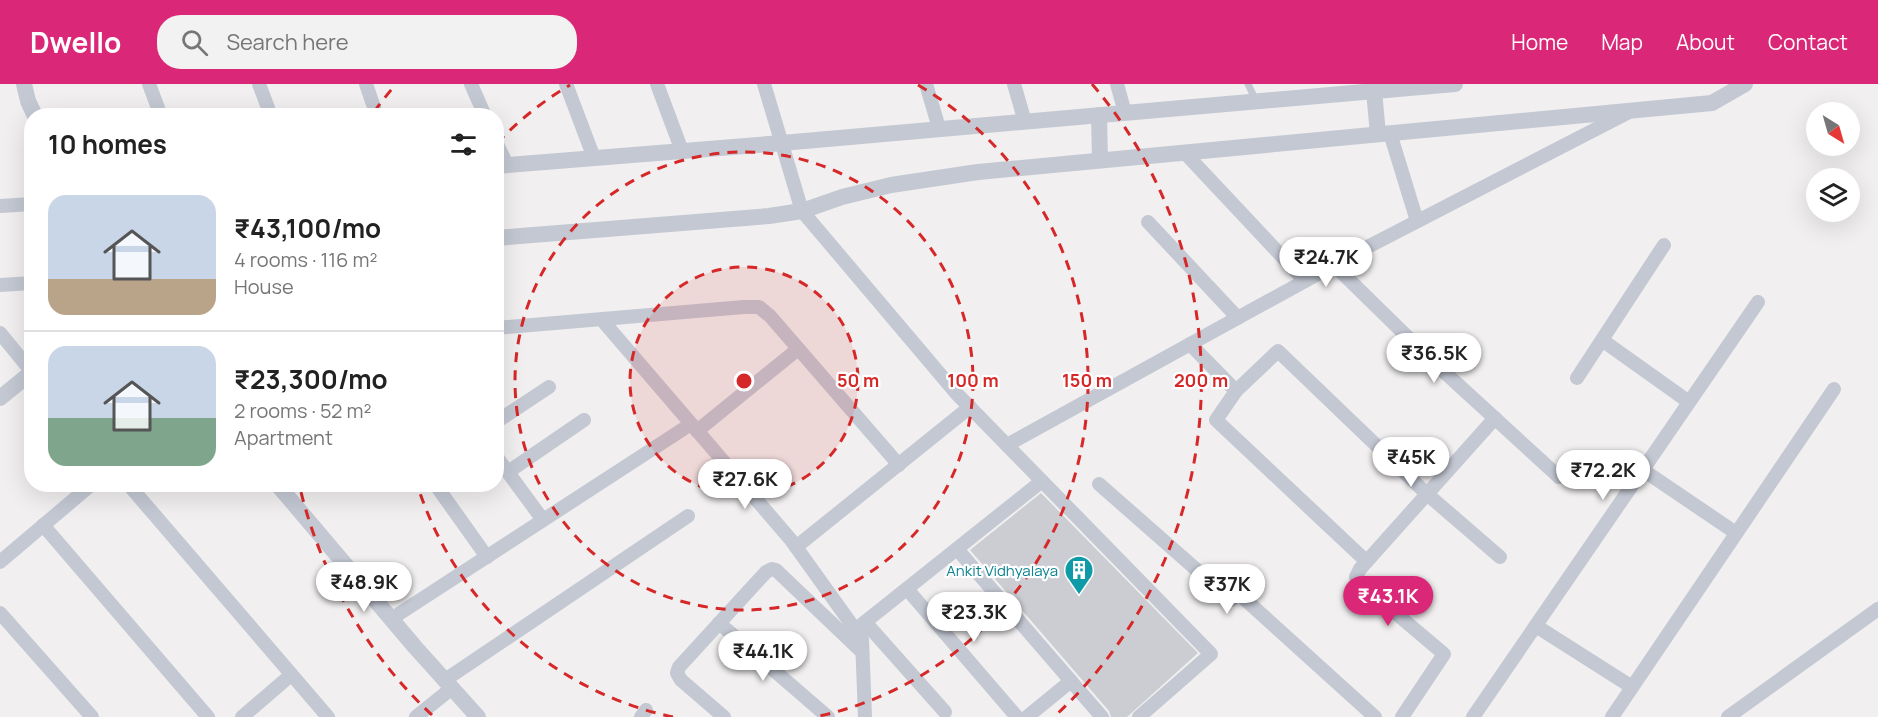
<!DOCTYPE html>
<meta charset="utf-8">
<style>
body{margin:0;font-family:Manrope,sans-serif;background:#f2f2f2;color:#222;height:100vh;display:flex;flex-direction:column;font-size:22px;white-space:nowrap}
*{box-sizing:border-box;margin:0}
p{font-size:20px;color:#767676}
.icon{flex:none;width:33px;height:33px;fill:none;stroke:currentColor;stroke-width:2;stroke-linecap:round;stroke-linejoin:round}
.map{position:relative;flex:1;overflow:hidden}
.details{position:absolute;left:24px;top:24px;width:480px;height:384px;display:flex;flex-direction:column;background:#fff;border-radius:24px;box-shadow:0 6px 24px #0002}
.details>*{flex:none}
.needle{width:39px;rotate:143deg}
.buttons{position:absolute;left:1806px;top:18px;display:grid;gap:12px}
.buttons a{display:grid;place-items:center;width:54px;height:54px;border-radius:50%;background:#fff;box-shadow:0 6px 24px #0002;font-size:30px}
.price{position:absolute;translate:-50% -51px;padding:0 14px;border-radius:21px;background:#fff;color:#222;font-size:20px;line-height:39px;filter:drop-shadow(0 2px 3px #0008)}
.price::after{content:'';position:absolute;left:50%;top:36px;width:18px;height:14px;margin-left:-9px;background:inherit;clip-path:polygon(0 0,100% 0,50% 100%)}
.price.active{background:#db2777;color:#fff}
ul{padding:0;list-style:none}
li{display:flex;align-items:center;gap:18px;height:150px;padding:0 24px}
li+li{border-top:2px solid #e0e0e0}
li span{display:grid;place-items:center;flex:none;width:168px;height:120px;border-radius:18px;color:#555}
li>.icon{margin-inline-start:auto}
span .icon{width:72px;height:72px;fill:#fffc;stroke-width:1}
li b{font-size:26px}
h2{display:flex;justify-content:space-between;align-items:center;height:72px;padding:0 24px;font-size:26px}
header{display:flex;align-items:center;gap:36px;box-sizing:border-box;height:84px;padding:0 30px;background:#db2777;color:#fff}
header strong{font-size:28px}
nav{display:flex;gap:33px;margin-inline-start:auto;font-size:21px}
.search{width:420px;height:54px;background:#f2f2f2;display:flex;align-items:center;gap:15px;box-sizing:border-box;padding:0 21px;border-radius:24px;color:#767676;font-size:22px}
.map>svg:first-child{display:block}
</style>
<header>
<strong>Dwello</strong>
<div class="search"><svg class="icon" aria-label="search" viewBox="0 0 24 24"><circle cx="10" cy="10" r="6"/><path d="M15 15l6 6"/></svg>Search here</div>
<nav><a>Home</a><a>Map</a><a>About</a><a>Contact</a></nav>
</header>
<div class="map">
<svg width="1878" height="633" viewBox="0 0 1878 633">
<rect width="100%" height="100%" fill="#f1efef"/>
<polygon fill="#cccdd3" points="1041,409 1198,569 1127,633 1111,633 1109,627 970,466"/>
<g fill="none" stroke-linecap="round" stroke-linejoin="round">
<polyline stroke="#c3c8d3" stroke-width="7" points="1248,0 1256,17"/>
<g stroke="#c3c8d3" stroke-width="14">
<polyline points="149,0 161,32"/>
<polyline points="259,0 271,32"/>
<polyline points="366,0 377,32"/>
<polyline points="471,0 485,32"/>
<polyline points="566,0 594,74"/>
<polyline points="657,0 682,67"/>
<polyline points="764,0 802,127 956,309 1211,570 1139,633"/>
<polyline points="926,0 939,44"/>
<polyline points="1014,0 1025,38"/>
<polyline points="1117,0 1125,29"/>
<polyline points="1390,49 1417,137"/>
<polyline points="496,58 507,81"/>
<polyline points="1184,68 1305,197"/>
<polyline points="0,122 32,120"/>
<polyline points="1148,138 1238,234"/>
<polyline points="1334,181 1429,274 1559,393"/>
<polyline points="0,201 32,199"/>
<polyline points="602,236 791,456 862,555 865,633"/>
<polyline points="496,244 744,223 759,223 770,232 899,381"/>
<polyline points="0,249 32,288"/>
<polyline points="1602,256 1689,318"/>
<polyline points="1190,260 1236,307 1278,267 1427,410 1500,473"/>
<polyline points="1577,294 1664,161"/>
<polyline points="1236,307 1216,336 1366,477"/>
<polyline points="496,338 549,303"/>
<polyline points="697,347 798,265"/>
<polyline points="1007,361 1352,171 1629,28"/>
<polyline points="496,372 543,436"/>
<polyline points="1643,386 1736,449"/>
<polyline points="508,388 584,336"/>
<polyline points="128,400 328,633"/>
<polyline points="435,400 487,473"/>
<polyline points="1099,400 1231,516 1238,509 1375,633"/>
<polyline points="43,441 208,633"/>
<polyline points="796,463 970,323"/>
<polyline points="957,465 1102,633"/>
<polyline points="0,478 92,400"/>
<polyline points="907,505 1017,633"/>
<polyline points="0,529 92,633"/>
<polyline points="391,535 691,340"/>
<polyline points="865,538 945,628"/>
<polyline points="719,539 828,633"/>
<polyline points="1536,542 1632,603"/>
<polyline points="855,546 1042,397"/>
<polyline points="445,596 688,432"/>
<polyline points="242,633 291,591"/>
<polyline points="416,633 452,604"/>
<polyline points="641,633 646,626"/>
<polyline points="724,633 681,596 677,589 679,583 766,488 772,485 776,486 862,568"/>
<polyline points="1027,633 1071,597"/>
<polyline points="1402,633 1444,570 1360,499 1356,493 1360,485 1495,334"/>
<polyline points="1473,633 1758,218"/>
<polyline points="1612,633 1834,305"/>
<polyline points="1728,633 1878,525"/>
</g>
<g stroke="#c3c8d3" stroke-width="16">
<polyline points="24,0 28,17 35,32"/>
<polyline points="1374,7 1378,50"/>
<polyline points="1099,31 1100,76"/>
<polyline points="496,82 782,59 1455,0"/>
<polyline points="496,154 769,132 802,127 842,113 891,101 978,88 1712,19 1745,0"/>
<polyline points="0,314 32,288"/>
<polyline points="277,400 415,563 478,633"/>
</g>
</g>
<circle cx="744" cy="297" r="114" fill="#d62828" fill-opacity=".12"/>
<g fill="none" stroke="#d62828" stroke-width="3" stroke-dasharray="10 8">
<circle cx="744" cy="297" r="114"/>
<circle cx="744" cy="297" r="229"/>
<path d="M673 633A343 343 0 0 1 418 403M497 59A343 343 0 0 1 570 1M918 1A343 343 0 0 1 815 633"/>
<path d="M432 631A457 457 0 0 1 300 404M374 28A457 457 0 0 1 396 0M1092 0A457 457 0 0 1 1056 631"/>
</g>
<defs>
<g id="building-pin" transform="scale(1.5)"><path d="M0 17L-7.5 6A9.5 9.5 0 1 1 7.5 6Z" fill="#0f9aa8" stroke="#fff"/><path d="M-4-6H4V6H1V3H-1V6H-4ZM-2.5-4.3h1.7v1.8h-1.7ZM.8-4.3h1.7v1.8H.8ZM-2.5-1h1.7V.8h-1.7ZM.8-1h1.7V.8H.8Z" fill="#fff"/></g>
</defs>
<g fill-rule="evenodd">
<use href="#building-pin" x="1079" y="486"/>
</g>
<g text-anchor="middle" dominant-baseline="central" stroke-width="4.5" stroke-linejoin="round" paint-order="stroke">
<g font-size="15" fill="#0d838f" stroke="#fff" text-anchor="end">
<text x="1058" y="486">Ankit Vidhyalaya</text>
</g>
</g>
<circle cx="744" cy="297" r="9" fill="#d62828" stroke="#fff" stroke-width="3"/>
<g font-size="18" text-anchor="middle" font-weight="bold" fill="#d62828" stroke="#fff" stroke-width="4.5" stroke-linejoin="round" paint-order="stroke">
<text x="858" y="303">50 m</text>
<text x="973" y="303">100 m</text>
<text x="1087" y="303">150 m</text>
<text x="1201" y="303">200 m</text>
</g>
</svg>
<div class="buttons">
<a><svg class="needle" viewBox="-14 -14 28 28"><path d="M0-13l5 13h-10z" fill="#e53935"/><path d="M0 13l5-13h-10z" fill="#767676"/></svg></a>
<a><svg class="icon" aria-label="layers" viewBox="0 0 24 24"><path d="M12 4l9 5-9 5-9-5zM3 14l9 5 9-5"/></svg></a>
</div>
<b class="price" style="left:1326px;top:204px">₹24.7K</b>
<b class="price" style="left:1434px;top:300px">₹36.5K</b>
<b class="price" style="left:1411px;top:404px">₹45K</b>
<b class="price" style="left:1603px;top:417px">₹72.2K</b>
<b class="price" style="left:745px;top:426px">₹27.6K</b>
<b class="price" style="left:364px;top:529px">₹48.9K</b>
<b class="price" style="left:1227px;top:531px">₹37K</b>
<b class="price active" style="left:1388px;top:543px">₹43.1K</b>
<b class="price" style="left:974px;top:559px">₹23.3K</b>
<b class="price" style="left:763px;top:598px">₹44.1K</b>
<section class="details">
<h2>10 homes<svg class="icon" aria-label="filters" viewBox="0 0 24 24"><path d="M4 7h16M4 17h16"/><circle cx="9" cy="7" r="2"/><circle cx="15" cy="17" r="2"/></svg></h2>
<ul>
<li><span style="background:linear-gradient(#c9d6e8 70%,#b9a48a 0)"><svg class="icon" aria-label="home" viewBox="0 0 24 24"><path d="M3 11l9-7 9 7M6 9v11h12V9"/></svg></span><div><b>₹43,100/mo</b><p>4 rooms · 116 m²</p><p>House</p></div></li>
<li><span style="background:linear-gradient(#c9d6e8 60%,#7fa58c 0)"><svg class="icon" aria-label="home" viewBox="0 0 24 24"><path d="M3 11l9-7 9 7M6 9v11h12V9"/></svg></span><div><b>₹23,300/mo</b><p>2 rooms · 52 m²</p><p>Apartment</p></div></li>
</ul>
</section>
</div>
